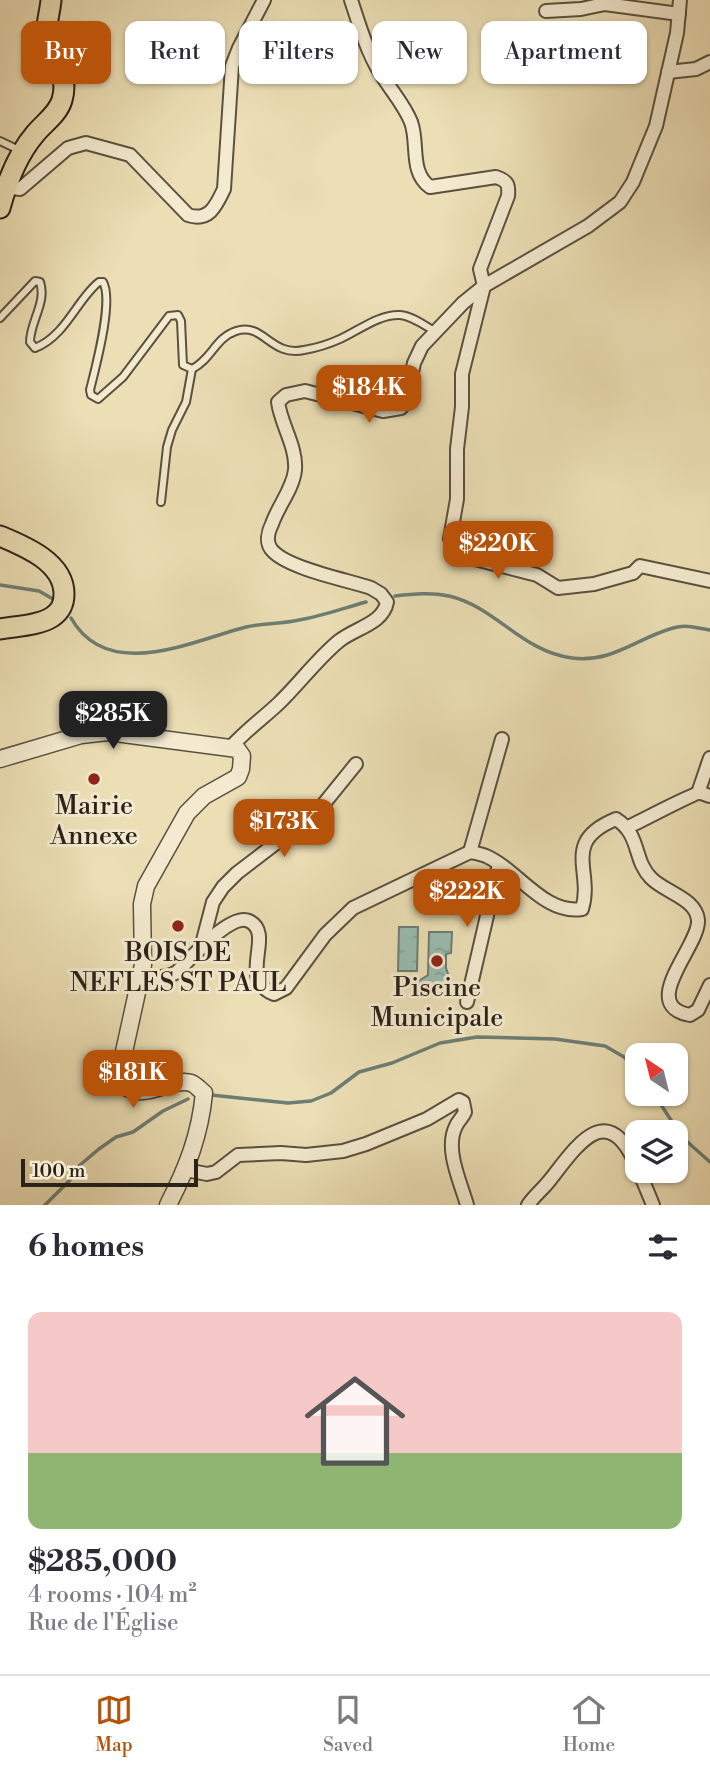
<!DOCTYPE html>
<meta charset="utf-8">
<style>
body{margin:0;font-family:"Libre Bodoni",serif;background:#f7f7f7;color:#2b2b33;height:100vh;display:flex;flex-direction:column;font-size:26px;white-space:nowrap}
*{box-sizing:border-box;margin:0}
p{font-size:23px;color:#7c7c81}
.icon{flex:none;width:38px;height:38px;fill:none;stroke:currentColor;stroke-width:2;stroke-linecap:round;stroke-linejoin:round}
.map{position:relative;height:1205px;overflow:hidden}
.details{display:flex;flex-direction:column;background:#fff;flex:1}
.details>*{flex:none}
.guide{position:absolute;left:21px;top:21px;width:668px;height:63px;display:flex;gap:14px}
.needle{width:46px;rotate:325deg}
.fabs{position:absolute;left:625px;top:1043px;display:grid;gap:14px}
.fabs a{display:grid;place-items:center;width:63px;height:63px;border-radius:14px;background:#fff;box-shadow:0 2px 5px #0004;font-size:35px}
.scale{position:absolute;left:21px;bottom:18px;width:177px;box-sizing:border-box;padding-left:7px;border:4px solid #2b2219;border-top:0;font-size:19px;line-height:24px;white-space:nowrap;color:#2b2219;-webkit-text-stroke:5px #f3eacf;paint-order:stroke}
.price{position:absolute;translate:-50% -60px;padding:0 16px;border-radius:14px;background:#b45309;color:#fff;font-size:23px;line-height:46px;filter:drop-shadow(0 2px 4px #0008)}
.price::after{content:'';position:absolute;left:50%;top:42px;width:21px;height:16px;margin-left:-10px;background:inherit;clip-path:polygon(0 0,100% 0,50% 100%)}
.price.active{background:#222;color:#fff}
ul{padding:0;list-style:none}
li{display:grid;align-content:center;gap:14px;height:371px;padding:0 28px}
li+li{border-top:2px solid #e1e1e2}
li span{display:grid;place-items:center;height:217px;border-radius:14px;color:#555}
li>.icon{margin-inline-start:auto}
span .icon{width:126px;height:126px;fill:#fffc;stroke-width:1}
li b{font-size:30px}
h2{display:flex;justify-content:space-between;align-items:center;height:84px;padding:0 28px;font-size:30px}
.chip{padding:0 24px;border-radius:14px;background:#fff;box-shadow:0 2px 5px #0004;font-size:24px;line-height:63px}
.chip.active{background:#b45309;color:#fff}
.menu{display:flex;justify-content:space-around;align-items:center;height:98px;border-top:2px solid #e1e1e2;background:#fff;font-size:19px;color:#7c7c81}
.menu a{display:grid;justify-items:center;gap:4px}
.menu .active{color:#b45309}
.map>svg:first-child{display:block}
</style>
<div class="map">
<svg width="710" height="1205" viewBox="0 0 710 1205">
<defs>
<pattern id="water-ripples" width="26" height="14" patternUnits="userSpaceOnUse" patternTransform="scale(1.75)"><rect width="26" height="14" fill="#99bcb1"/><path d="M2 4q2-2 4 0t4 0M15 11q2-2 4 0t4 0" fill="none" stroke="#84a198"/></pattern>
</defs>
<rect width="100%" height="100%" fill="#ecdfb5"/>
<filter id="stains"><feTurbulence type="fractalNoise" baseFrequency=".00286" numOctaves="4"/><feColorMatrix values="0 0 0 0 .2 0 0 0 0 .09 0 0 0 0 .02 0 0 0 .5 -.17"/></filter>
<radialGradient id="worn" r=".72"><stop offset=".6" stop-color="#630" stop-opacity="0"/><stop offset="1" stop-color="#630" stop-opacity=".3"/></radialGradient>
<g fill="url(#water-ripples)" stroke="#6d7e74" stroke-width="2">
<polygon points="399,927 418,927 417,971 398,971"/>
<polygon points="429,932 452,932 451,953 446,954 446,968 451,982 443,987 441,984 424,994 417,982 428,975"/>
</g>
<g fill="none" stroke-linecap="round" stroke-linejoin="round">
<g stroke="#6d7e74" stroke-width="3.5">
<polyline points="0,585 39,591 53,599"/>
<path d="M395 596C413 594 431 592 449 596 496 607 521 651 572 658 613 663 637 638 673 628 686 624 698 628 710 630"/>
<path d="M71 618C108 683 192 641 246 627 263 623 282 624 299 620 322 616 344 608 366 602"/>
<polyline points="654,1094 682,1137 710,1162"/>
<polyline points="211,1095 288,1103 311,1101 331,1093 359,1072 392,1063 440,1043 477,1037 555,1039 605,1046 624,1057 637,1070"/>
<polyline points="45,1205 69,1181 80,1165 99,1149 116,1137 133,1132 163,1111 188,1099"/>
</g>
<g stroke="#5b5140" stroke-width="10">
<g id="service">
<polyline points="0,141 21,151"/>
<path d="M0 318 35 281 40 282C47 302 30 322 30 342L35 348C66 336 77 299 99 282H103C114 301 95 369 90 390L91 395 98 399 123 377 169 316 178 315 181 321 183 365 192 369C212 359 215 338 236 331 264 322 270 357 304 350 316 348 329 344 340 339 358 331 379 314 400 315 412 316 424 325 434 331"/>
<polyline points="161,502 167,447 172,430 186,402 192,369"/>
</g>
</g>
<g stroke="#5b5140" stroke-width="16">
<g id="minor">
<path d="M351 0C359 24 366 49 379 71 389 88 404 104 411 122 419 143 409 172 430 187L496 177C508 181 509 185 508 196L480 269 484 286 462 374V407L457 449V499L450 539 463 556 537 575 558 588 594 584 633 573 640 566 710 581"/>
<polyline points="546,11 581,9 605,4 679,14"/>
<polyline points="668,72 696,69 710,62"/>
<path d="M6 187 20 189 68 148 86 143 130 155 188 215C209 222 216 206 224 189L232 66 239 48 264 0"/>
<path d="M230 748C245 731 262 719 278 704 299 684 317 659 339 641 355 628 383 624 387 602L381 594 371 588C348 580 285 568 271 549 266 542 268 532 272 524 278 506 293 489 295 470 297 447 281 425 278 402L286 395 305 391 383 411 401 408 406 401 414 363 422 346 463 303 484 286 588 226 620 202 633 182 656 126 677 33 680 0"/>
<polyline points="698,793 710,758"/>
<path d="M628 827C639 822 694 793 699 793 703 793 706 795 710 796"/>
<polyline points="470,852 502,739"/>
<polyline points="201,948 213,902 223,887 237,873 318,811 356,764"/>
<path d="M141 975C154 978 165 979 177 972 190 959 231 912 249 921 276 934 236 979 274 994L286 988 325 935 353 908 470 852C475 853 481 854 486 856 518 870 544 915 582 909 594 871 560 842 616 819 641 835 633 860 651 878 664 892 696 898 698 920 700 946 637 1005 690 1015L698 1010 710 985"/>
<polyline points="467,1002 499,864"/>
<path d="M186 1170 207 1174 216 1172 238 1155 281 1153 306 1155 343 1151 366 1144 427 1119 459 1100 463 1102 465 1112C463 1117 458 1121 456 1126 444 1149 461 1183 467 1205"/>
<polyline points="639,1171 653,1205"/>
<path d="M528 1205C534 1196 543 1189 550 1180 578 1144 608 1098 637 1167"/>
</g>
</g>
<g stroke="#5b5140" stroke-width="19">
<path id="tertiary" d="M0 759 81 735 108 732 230 748 237 749 242 756 241 769 238 777 204 796 187 813 146 886 142 904 143 965 120 1070C125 1114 170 1075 191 1083 195 1084 200 1090 204 1093 200 1135 187 1168 168 1205"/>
</g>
<g stroke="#2b2219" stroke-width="23">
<g id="primary">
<path d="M0 208C7 182 18 154 35 134 44 123 58 114 62 100 70 72 51 66 47 44 44 31 50 13 51 0"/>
<path d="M0 536C24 546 64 562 64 594 64 604 61 611 52 617 38 626 16 626 0 629"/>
</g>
</g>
<use href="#service" stroke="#f3eacf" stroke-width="6"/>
<use href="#minor" stroke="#f3eacf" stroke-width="12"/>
<use href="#tertiary" stroke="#f3eacf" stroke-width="16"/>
<use href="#primary" stroke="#ecdfb5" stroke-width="19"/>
</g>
<g fill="#8f2418" stroke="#f3eacf" stroke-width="2.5">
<circle cx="94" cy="779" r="7"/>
<circle cx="178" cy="926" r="7"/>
<circle cx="437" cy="961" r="7"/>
</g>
<g text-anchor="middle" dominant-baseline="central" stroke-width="6" stroke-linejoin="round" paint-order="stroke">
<g font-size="26" fill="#2b2219" stroke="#f3eacf">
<text x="94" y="806">Mairie<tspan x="94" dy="30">Annexe</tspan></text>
<text x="178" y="953">BOIS DE<tspan x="178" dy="30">NEFLES ST PAUL</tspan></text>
<text x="437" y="988">Piscine<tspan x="437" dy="30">Municipale</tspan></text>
</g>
</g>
<rect width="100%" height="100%" filter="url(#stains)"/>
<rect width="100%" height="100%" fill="url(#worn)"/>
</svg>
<div class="fabs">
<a><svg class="needle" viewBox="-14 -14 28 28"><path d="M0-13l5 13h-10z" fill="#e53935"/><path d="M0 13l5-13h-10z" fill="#7c7c81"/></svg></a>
<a><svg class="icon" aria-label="layers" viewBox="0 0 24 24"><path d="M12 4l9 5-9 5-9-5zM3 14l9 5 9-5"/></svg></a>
</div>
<div class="scale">100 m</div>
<b class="price" style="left:369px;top:425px">$184K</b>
<b class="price" style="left:498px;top:581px">$220K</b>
<b class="price active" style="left:113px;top:751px">$285K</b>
<b class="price" style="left:284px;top:859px">$173K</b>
<b class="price" style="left:467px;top:929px">$222K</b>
<b class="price" style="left:133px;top:1110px">$181K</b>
<div class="guide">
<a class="chip active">Buy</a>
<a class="chip">Rent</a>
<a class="chip">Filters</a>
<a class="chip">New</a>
<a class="chip">Apartment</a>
</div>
</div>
<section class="details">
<h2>6 homes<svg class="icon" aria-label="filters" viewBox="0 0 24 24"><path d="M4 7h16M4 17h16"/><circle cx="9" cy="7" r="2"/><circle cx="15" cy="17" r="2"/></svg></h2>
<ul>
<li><span style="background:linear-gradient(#f6c9c9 65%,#8fb573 0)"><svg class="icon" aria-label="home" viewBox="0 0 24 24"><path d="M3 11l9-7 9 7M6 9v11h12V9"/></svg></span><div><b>$285,000</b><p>4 rooms · 104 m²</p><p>Rue de l'Église</p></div></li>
</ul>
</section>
<nav class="menu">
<a class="active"><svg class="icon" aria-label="map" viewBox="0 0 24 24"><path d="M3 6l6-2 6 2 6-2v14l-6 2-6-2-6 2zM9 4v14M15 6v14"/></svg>Map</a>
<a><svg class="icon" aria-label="saved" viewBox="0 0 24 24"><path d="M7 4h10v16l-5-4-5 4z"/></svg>Saved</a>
<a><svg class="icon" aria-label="home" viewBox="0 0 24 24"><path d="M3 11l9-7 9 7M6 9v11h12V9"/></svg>Home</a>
</nav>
